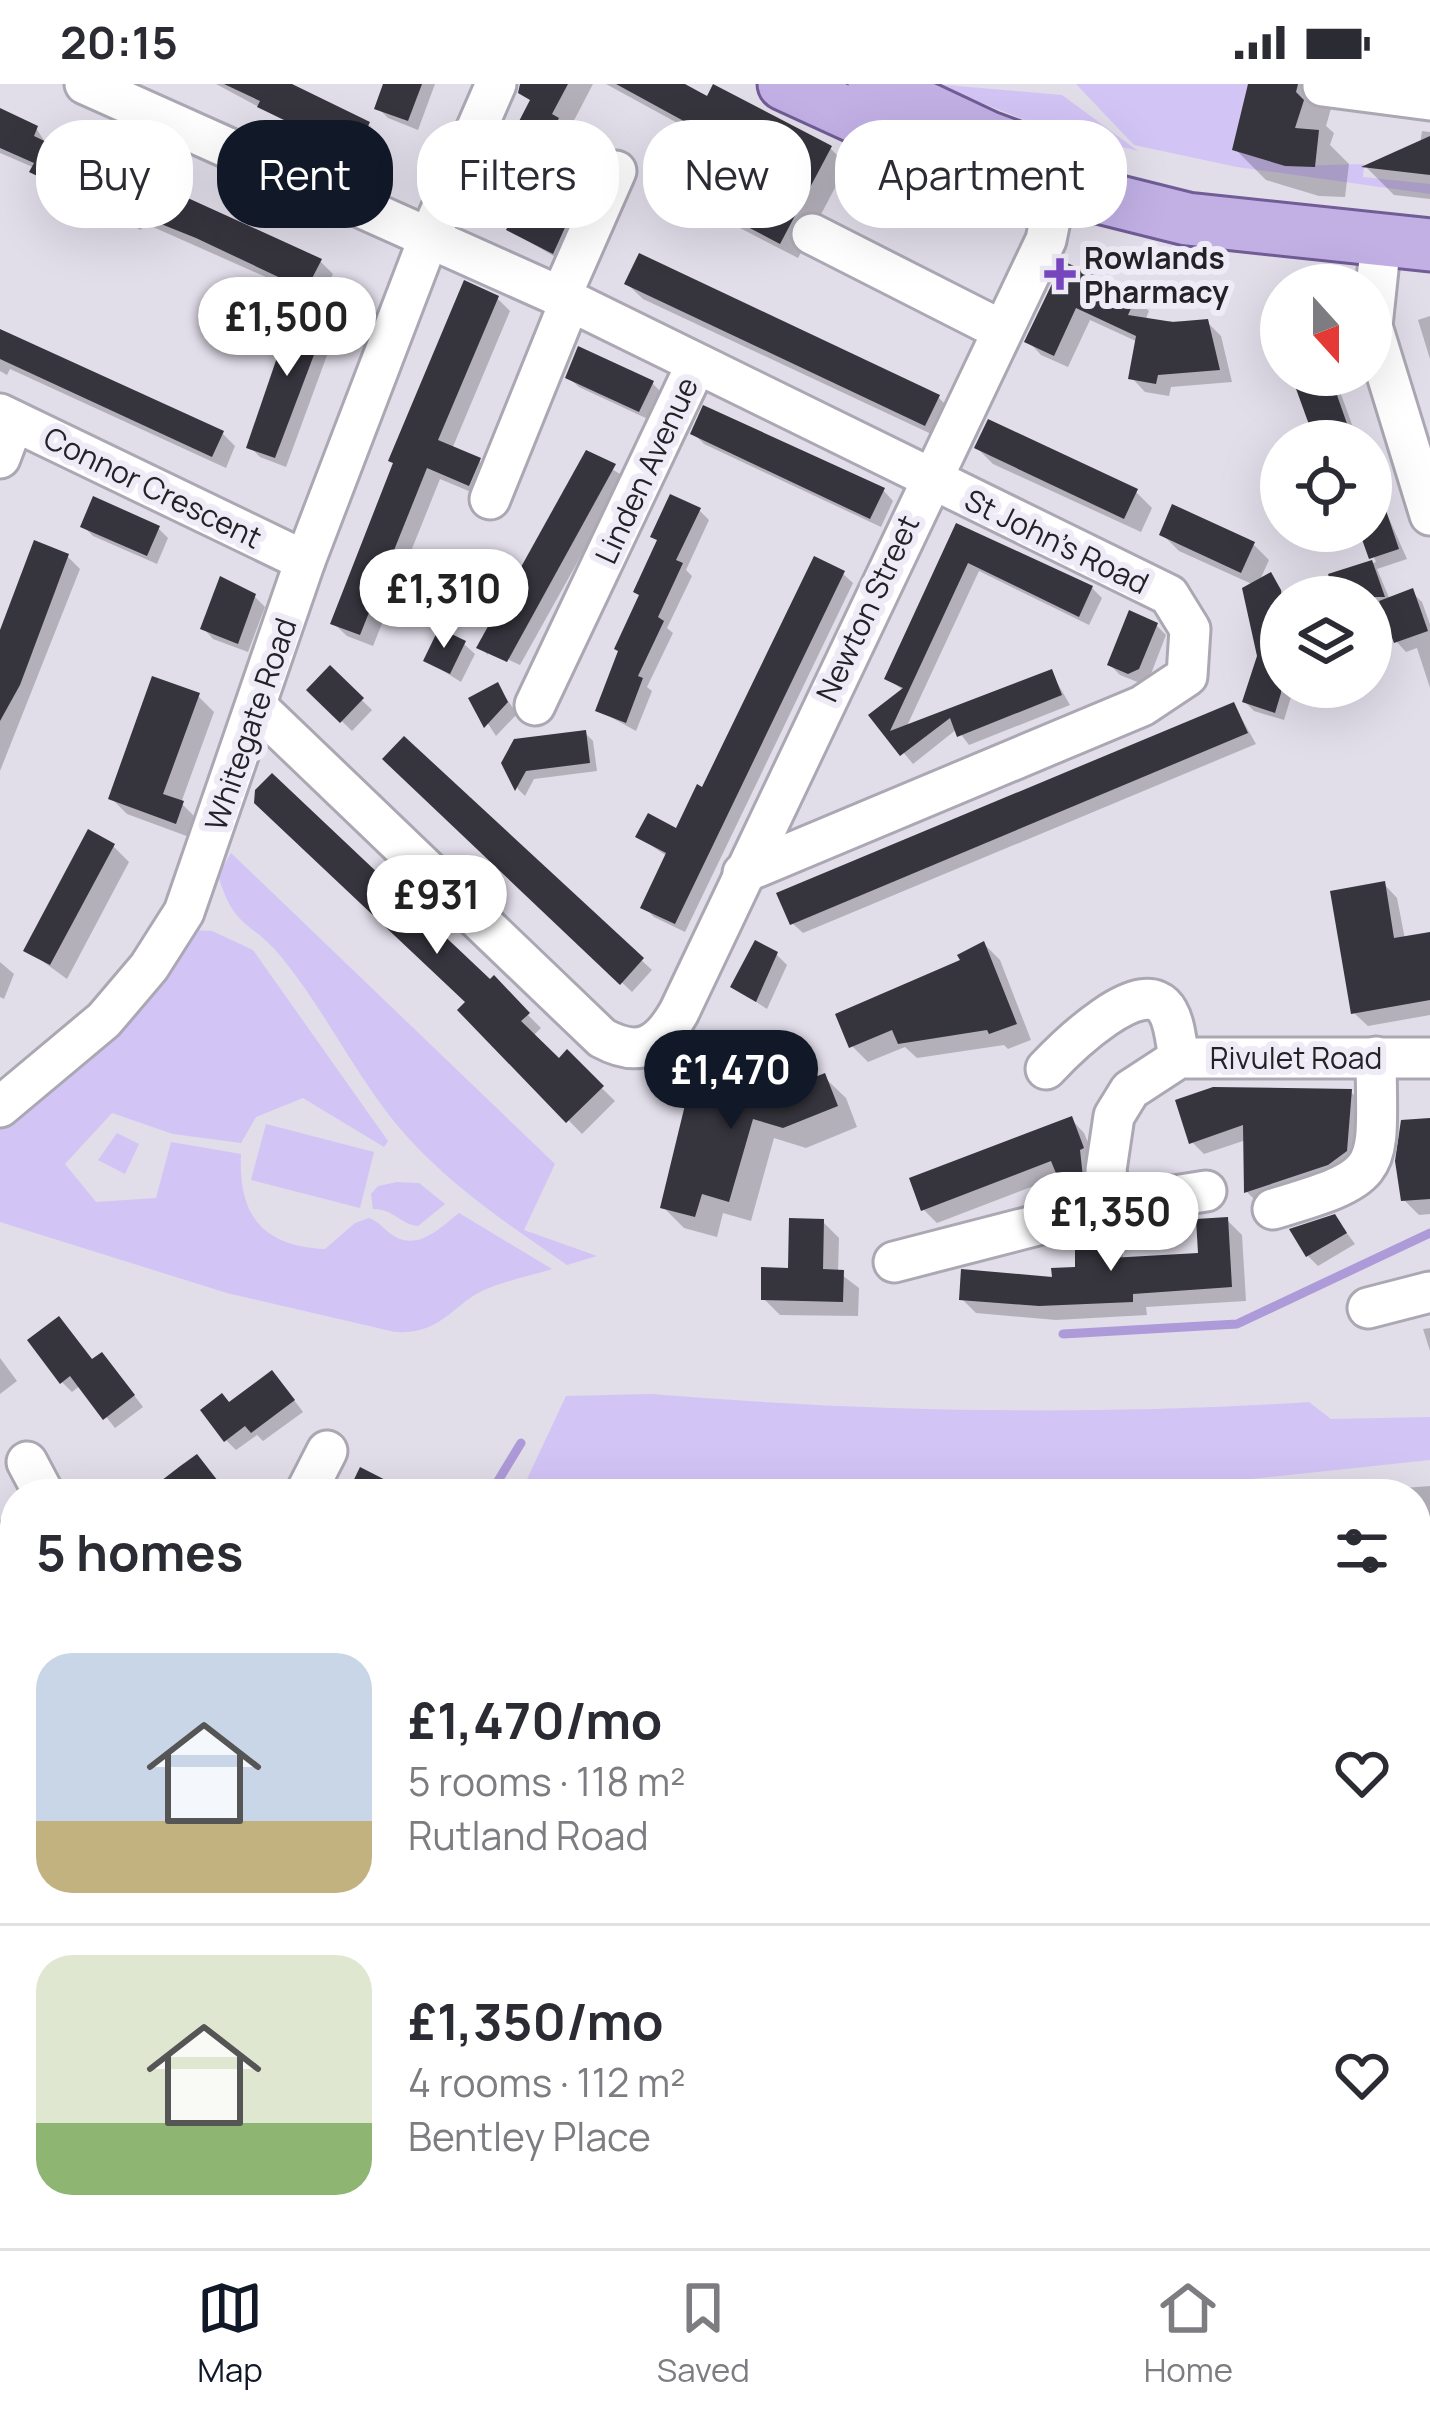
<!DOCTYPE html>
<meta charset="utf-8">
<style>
body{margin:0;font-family:Manrope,sans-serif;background:#f2f2f3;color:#2b2b33;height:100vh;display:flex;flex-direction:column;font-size:45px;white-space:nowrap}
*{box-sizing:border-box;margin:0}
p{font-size:39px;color:#7c7c81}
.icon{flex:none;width:66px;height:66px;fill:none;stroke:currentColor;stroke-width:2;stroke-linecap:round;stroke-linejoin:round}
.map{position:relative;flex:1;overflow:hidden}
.panel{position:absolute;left:0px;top:1395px;width:1431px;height:771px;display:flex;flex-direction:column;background:#fff;border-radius:48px 48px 0 0;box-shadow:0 12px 48px #0002}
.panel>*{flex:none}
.hud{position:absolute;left:36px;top:36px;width:1359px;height:108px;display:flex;gap:24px}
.needle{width:78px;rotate:159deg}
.fabs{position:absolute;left:1260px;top:180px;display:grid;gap:24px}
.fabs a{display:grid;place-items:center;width:132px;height:132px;border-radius:50%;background:#fff;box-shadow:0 12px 48px #0002;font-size:60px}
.price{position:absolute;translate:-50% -102px;padding:0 27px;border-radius:42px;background:#fff;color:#222;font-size:39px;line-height:78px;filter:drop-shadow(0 3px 6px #0008)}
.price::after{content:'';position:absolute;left:50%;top:72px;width:36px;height:27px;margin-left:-18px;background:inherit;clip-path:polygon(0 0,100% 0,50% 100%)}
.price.selected{background:#111827;color:#fff}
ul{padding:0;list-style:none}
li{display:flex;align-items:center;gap:36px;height:300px;padding:0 36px}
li+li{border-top:3px solid #e1e1e2}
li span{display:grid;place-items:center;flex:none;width:336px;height:240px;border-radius:36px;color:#555}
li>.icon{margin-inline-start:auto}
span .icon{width:144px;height:144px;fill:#fffc;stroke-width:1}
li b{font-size:51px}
h2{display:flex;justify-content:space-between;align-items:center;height:144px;padding:0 36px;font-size:51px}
.tag{padding:0 42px;border-radius:48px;background:#fff;box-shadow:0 12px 48px #0002;font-size:42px;line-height:108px}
.tag.selected{background:#111827;color:#fff}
.status{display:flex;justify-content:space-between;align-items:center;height:84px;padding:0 60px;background:#fff;direction:ltr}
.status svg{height:33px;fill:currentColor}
.dock{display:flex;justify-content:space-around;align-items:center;height:168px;border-top:3px solid #e1e1e2;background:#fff;font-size:33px;color:#7c7c81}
.dock a{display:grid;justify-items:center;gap:6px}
.dock .selected{color:#111827}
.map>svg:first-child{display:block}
</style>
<div class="status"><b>20:15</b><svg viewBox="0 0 49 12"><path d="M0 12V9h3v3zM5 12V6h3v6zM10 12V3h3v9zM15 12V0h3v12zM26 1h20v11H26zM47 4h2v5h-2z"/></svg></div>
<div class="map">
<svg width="1430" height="2164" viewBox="0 0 1430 2164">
<rect width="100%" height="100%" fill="#e1dde9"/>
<g fill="#d3c4f6">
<polygon points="935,0 1062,11 1138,67 1035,40"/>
<polygon points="1076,0 1249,0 1233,62 1237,67 1285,82 1364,80 1363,93 1430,100 1430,110 1237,83 1134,61"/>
<path d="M231 769 555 1080 524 1146 597 1172 567 1181C502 1136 434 1091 386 1027 349 978 321 922 283 875 251 835 235 848 218 791Z"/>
<path d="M195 846 212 847 253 866 388 1057 384 1063 303 1014 256 1033 241 1059 173 1050 112 1029 65 1080 96 1118 156 1114 171 1058 241 1070C238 1131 262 1162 325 1165L355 1139 369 1134C380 1138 384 1146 394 1152 419 1167 441 1143 459 1129L552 1185C528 1193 491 1199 470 1214 444 1233 433 1250 395 1248L227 1209 0 1138V1042Z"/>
<polygon points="266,1040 374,1068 360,1124 251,1096"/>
<polygon points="117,1049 139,1060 125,1090 98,1076"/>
<path d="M397 1098 419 1099 445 1120 418 1142C399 1140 393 1124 373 1125L371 1110 378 1102Z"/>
<path d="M651 1310C871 1328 1089 1332 1309 1318L1331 1335 1430 1333V1376L1108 1410H520L566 1312Z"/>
<polygon points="15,2094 15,2151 171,2151 188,2164 0,2161 0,2107"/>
<polygon points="239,2151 631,2151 636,2164 255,2164"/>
</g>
<g fill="#0003">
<polygon points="216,0 289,0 368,40 382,54 369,82"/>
<polygon points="387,0 435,0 418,46 388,34 378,24"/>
<polygon points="534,0 593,0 568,48 574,54 536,125 576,150 564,178 509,146 522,120 492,96 533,18"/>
<polygon points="606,0 679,0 830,64 847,81 798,174 682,114 665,97 692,47"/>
<polygon points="1252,0 1338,0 1326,42 1334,49 1330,61 1349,80 1345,113 1319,112 1266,96 1235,65"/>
<polygon points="0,28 36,44 47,61 154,113 320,177 333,190 320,217 144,139 141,146 46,101 35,84 0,69"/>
<polygon points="1422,47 1430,48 1430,115 1394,111 1367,84 1420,60"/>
<polygon points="1064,181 1136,214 1149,227 1145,237 1207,238 1221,252 1232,298 1171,303 1169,312 1145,308 1132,294 1138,258 1090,236 1068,283 1041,271 1028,257"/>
<polygon points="627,200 938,313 954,329 942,355 643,215"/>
<polygon points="497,214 510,227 452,365 479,377 492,390 483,413 440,395 373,562 347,552 333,539"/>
<polygon points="1430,232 1430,275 1418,236"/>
<polygon points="327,234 337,244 286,383 260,373 250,363"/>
<polygon points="0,248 222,349 235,362 226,384 10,285 7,291 0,287"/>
<polygon points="1294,291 1334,291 1358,357 1317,357"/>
<polygon points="568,293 652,299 662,309 650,336 579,303"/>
<polygon points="693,349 883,406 893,417 881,443 704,360"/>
<polygon points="977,364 1136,408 1152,424 1141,448 993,380"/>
<polygon points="587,370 625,393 520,581 488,566 488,571 480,563"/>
<polygon points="1371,394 1407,475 1377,485 1390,516 1412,508 1422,518 1430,540 1430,604 1417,564 1406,568 1396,557 1386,529 1371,534 1371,513 1339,513 1332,492 1376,478 1363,447 1371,447"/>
<polygon points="699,426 709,436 686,486 692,492 667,544 673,549 647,603 652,607 636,647 598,626 642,513"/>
<polygon points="83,442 158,444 168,454 157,480 93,452"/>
<polygon points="958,443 1092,504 1102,514 1089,541 979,487 906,644 1051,588 1070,621 969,661 957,645 913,680 872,631 904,607 887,594"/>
<polygon points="1163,451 1253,460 1269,476 1259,498 1270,491 1286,513 1281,513 1281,603 1294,603 1284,636 1254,627 1245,618 1260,572 1254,501 1179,467"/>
<polygon points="67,472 80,485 0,687 0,554"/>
<polygon points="843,490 853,499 685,848 654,833 644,823 668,773 639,753 677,748"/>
<polygon points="255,513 265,523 248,568 213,555 203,544"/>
<polygon points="1156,541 1166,551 1149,595 1140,599 1120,591 1110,581"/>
<polygon points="464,560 475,570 461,598 427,577"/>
<polygon points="330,585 372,626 352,647 310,606"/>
<polygon points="498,602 517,630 496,652 472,615"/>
<polygon points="198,612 214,628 181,719 198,736 192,754 127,730 111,714"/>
<polygon points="1234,621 1256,660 803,849 792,839"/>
<polygon points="585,649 593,657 597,687 534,695 525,712 518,705 505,679"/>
<polygon points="404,656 652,886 632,908 386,675"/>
<polygon points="113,762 129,778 67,895 27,866"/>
<polygon points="1384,800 1397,814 1405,855 1430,851 1430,931 1368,942 1354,929"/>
<polygon points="984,860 1000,876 1031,956 1008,965 1004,961 917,974 905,963 868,978 852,962"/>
<polygon points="776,870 787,881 767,925 733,903"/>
<polygon points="0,878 14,890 4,915 0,913"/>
<polygon points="469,919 528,931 541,944 533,952 559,978 567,970 615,1017 582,1050 461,926"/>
<polygon points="824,993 846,1014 857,1043 806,1064 774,1054 751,1137 723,1129 717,1153 684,1144 663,1123 732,1005 791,1007"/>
<polygon points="1351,1008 1363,1020 1358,1079 1259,1120 1247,1108 1246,1056 1204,1070 1192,1058 1178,1018"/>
<polygon points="1071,1035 1084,1049 1096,1078 1096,1115 1080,1121 1060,1092 937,1139 923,1125"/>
<polygon points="1430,1037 1430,1130 1419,1131 1404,1116"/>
<polygon points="1335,1133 1355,1160 1318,1182 1308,1172"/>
<polygon points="1227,1136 1242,1151 1246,1217 1146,1223 1147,1231 1056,1236 976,1229 962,1215 1078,1186 1108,1151 1123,1165 1123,1176 1201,1171"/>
<polygon points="823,1138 839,1154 838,1188 859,1204 858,1232 780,1231 764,1215 791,1187"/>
<polygon points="1430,1244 1430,1267 1423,1245"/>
<polygon points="31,1257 112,1282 143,1323 115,1344 81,1301 72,1308 62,1298"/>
<polygon points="0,1274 17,1297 0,1310"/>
<polygon points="282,1300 303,1328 263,1357 257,1351 236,1366 226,1356 230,1321"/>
<polygon points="106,1400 116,1410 93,1410"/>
<polygon points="1430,1402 1430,1522 1416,1523 1416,1410 1323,1410"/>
<polygon points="0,1435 15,1451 15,1485 0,1496"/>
<polygon points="0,1628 15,1635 15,1673 0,1666"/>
<polygon points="6,1901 15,1903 15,1981 0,1974 0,1913"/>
<polygon points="1430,1910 1430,1972 1416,1957 1416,1915"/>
<polygon points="1424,2070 1430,2075 1430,2154 1411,2164 1325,2164 1339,2151 1416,2151 1416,2077"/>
<polygon points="739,2151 769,2151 774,2164 744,2164"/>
<polygon points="850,2151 892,2151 897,2164 856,2164"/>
<polygon points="1101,2151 1145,2151 1157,2164 1113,2164"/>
<polygon points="1254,2151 1288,2151 1274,2164"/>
</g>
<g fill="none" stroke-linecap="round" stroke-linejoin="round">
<g stroke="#ad9ad8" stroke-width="9">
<polyline points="1063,1250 1237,1240 1430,1149"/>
<polyline points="490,1410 521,1359"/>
</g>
</g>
<g fill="#36343d">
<polygon points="224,0 292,0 370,38 355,70 257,23 260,17"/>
<polygon points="383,0 422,0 408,37 374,25"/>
<polygon points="520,0 568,0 552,30 559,34 518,112 488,97 530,16 518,9"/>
<polygon points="616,0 685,0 707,12 713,0 832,62 780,160 662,98 691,41"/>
<polygon points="1248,0 1298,0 1296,8 1304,16 1295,44 1319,46 1315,83 1285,82 1232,66"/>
<polygon points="0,24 38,42 34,52 153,109 157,100 322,175 306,206 196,154 131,128 127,135 29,88 34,79 0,64"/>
<polygon points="1430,52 1430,91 1361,83"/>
<polygon points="522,114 568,137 553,170 506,146"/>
<polygon points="639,169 940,311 925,342 624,200"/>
<polygon points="1063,177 1137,211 1128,231 1173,238 1208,235 1220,286 1158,291 1156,300 1128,295 1136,252 1076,224 1054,272 1024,258"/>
<polygon points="464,196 499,212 438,356 481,374 469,402 427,384 360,551 330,540 393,379 388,377"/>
<polygon points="296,218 329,231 275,374 246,364"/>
<polygon points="0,245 224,347 212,373 0,275"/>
<polygon points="578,262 654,297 639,328 565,294"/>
<polygon points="1291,291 1330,291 1353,357 1315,357"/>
<polygon points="703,321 885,404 870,435 690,350"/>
<polygon points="988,335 1138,405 1124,435 974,364"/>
<polygon points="586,366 616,380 507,578 476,564"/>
<polygon points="1375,394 1399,465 1369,475 1359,447 1371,447"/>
<polygon points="670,410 701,424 676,476 683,479 658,533 664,537 638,592 643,594 626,639 595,627 618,567 614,565 639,511 633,508 657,456 650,453"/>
<polygon points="93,412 160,442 147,472 80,443"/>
<polygon points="1172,420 1255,458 1241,489 1159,451"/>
<polygon points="956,439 1093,502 1079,533 968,479 890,647 1052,585 1062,611 957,653 950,634 900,672 868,631 903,604 884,595"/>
<polygon points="34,456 69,470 20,601 0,637 0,546"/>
<polygon points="814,472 845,487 675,840 640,824 666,769 635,753 648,729 676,744 697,700 702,703"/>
<polygon points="1372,476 1385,513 1336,513 1328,490"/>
<polygon points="1271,488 1281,506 1281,609 1275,629 1242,618 1257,572 1242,504"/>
<polygon points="220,492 256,510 238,560 200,545"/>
<polygon points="1413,504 1428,547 1394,559 1379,517"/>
<polygon points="1129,526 1158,539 1139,585 1128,590 1107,581"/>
<polygon points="439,544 466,557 450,590 423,577"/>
<polygon points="330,581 364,614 340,639 306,606"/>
<polygon points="152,592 200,609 163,710 184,717 176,740 108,715"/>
<polygon points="498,598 508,618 484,644 468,614"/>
<polygon points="1234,618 1248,649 790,841 776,809"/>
<polygon points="586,646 590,679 526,687 515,707 501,679 514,655"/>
<polygon points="404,652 644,874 620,901 382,675"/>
<polygon points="272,689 490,895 494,891 530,929 521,937 559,974 567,965 604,1002 566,1039 457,926 465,918 254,719 255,706"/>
<polygon points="88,745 115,760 50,881 23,867"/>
<polygon points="1385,797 1394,854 1430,848 1430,916 1351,930 1330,807"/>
<polygon points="755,856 778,868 756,918 730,903"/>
<polygon points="984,857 1017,940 989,950 987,946 898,960 892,946 849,964 835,930 960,876 957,871"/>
<polygon points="734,987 790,1003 825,989 838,1022 783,1044 753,1035 729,1118 702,1110 695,1133 660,1124 692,992 730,1002"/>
<polygon points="1213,1003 1352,1005 1347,1067 1328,1081 1244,1109 1243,1041 1189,1060 1175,1016"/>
<polygon points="1072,1032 1084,1064 1080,1066 1084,1102 1064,1109 1051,1077 921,1127 909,1094"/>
<polygon points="1430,1034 1430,1115 1401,1117 1395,1077 1401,1036"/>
<polygon points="1335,1130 1347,1149 1306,1173 1289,1145"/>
<polygon points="1228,1133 1232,1203 1133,1210 1133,1218 1039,1222 959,1216 961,1185 1052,1193 1051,1184 1075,1183 1075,1156 1109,1147 1110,1174 1198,1169 1196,1135"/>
<polygon points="789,1134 824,1135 823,1185 844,1186 843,1218 761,1216 761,1183 788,1184"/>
<polygon points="59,1232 92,1275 102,1268 135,1311 103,1336 70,1292 60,1300 27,1256"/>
<polygon points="272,1286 295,1316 251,1349 245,1342 224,1358 200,1326 222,1309 229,1318"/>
<polygon points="197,1370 228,1410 144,1410 179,1383"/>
<polygon points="360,1383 413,1410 347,1410"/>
</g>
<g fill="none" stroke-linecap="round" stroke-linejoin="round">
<g stroke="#aba8b4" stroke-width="45">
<g id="minor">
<polyline points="85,0 570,217 1169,511 1190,545 1187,592 1142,622 743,789"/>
<polyline points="1323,2 1430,16"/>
<polyline points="812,150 1001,246"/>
<polyline points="1381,157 1372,242 1430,431"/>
<polyline points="561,212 616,87"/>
<polyline points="0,330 305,477"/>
<polyline points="0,374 14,337"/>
<polyline points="490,415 570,217"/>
<polyline points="535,621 696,281"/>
<path d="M257 623 602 954C639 974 659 963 679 928L1046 156 1060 88"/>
<path d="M1046 985C1063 967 1145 884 1168 928 1175 940 1176 959 1179 974"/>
<polyline points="0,1023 104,936 149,883 184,828 305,477 428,156 496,0"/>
<polyline points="1111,1122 1206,1107"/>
<path d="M1273 1125C1388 1091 1377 1089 1376 973"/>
<polyline points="894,1178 1111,1122 1106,1086 1114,1032 1130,1006 1179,974 1430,974"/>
<polyline points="1368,1224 1430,1208"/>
<polyline points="27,1378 44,1410"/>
<polyline points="305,1410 327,1367"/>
<polyline points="0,1524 15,1520"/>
<polyline points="1416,1545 1430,1543"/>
<polyline points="1416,1692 1430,1710"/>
<polyline points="0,1795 15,1766"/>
<polyline points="1416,1819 1430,1836"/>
<polyline points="1416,1887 1430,1874"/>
<polyline points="1416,2025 1430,2040"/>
<polyline points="0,2033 15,2039"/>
<polyline points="209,2151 221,2164"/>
<polyline points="804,2151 809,2164"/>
<polyline points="1205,2151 1217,2164"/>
</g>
</g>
<g stroke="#705c96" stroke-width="57">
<g id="major">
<polyline points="784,0 974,87 1051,112 1095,112 1187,135 1430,161"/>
<polyline points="874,0 989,54 1054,78"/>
</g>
</g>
<use href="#minor" stroke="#fff" stroke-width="39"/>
<use href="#major" stroke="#c2b0e5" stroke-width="51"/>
</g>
<path fill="#7747bf" stroke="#eeebf7" stroke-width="4.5" d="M1054 172h12v12h12v12h-12v12h-12v-12h-12v-12h12z"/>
<g text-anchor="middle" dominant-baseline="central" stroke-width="12" stroke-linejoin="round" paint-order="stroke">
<g font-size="30" font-weight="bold" fill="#232226" stroke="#eeebf7" text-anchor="start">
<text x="1084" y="173">Rowlands<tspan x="1084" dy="34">Pharmacy</tspan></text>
</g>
<g font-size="30" fill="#232226" stroke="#eeebf7">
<text transform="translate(646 386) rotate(-65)">Linden Avenue</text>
<text transform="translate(153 403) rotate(26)">Connor Crescent</text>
<text transform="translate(1057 457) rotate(26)">St John's Road</text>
<text transform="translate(867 524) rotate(-65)">Newton Street</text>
<text transform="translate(250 640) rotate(-71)">Whitegate Road</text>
<text x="1296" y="973">Rivulet Road</text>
</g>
</g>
</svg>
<div class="fabs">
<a><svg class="needle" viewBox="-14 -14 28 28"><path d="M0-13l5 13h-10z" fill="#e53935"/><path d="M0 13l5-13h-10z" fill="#7c7c81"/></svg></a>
<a><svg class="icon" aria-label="locate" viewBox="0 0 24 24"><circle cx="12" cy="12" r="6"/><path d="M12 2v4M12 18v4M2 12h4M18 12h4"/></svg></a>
<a><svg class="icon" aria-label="layers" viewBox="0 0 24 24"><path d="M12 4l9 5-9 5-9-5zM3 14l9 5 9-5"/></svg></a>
</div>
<b class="price" style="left:287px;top:295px">£1,500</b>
<b class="price" style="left:444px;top:567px">£1,310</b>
<b class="price" style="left:437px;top:873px">£931</b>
<b class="price selected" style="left:731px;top:1048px">£1,470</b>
<b class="price" style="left:1111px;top:1190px">£1,350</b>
<div class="hud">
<a class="tag">Buy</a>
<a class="tag selected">Rent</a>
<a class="tag">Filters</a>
<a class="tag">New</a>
<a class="tag">Apartment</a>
</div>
<section class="panel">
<h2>5 homes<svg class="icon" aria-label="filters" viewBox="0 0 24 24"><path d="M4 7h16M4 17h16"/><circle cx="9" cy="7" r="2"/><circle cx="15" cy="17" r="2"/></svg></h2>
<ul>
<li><span style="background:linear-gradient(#c9d6e8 70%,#c2b280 0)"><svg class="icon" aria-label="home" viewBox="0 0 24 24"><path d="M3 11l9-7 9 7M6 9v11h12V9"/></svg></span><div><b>£1,470/mo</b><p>5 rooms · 118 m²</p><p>Rutland Road</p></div><svg class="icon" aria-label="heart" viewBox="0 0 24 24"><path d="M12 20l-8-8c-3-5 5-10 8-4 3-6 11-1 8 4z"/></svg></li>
<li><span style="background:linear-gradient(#dfe7d0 70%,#8fb573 0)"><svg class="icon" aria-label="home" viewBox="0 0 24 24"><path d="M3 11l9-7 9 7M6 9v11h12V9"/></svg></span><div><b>£1,350/mo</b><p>4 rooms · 112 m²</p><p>Bentley Place</p></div><svg class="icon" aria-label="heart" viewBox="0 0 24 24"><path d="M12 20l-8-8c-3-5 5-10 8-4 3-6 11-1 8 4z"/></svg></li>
</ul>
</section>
</div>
<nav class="dock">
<a class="selected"><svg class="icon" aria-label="map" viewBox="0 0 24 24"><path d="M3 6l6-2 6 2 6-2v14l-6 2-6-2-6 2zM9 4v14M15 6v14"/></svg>Map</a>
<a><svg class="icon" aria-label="saved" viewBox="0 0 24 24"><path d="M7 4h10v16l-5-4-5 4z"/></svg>Saved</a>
<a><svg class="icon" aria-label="home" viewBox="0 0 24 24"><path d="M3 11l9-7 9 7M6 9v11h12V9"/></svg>Home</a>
</nav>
